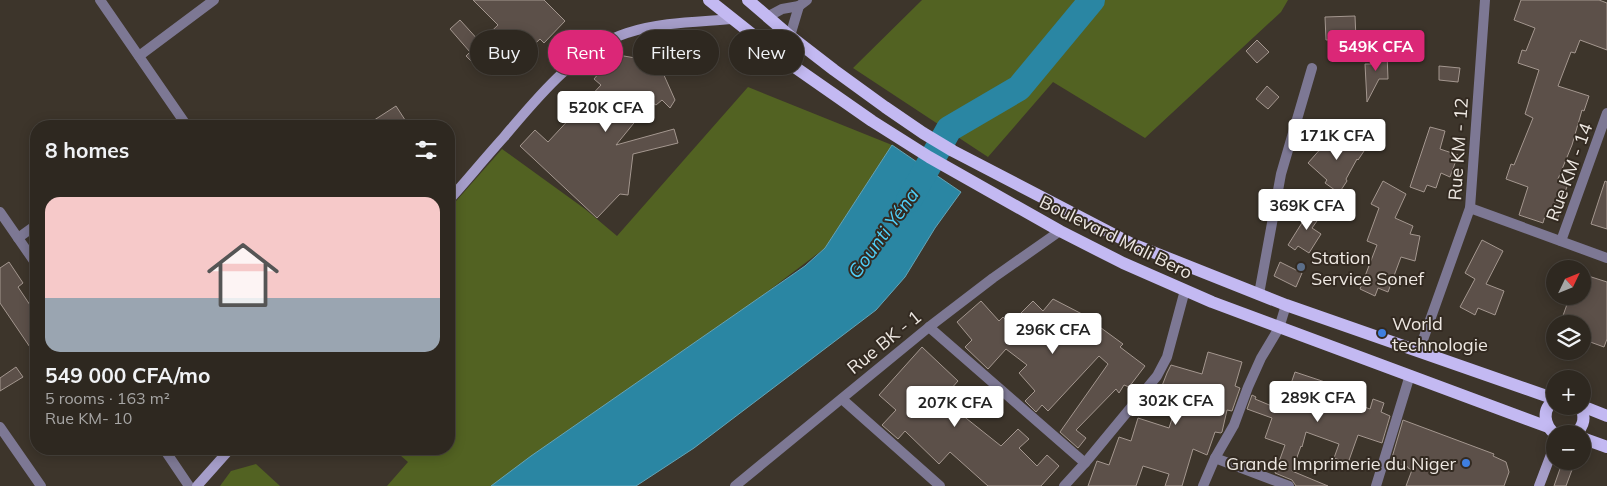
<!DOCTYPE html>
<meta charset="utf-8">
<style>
body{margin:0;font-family:Mulish,sans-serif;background:#3a342d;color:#f1f3f6;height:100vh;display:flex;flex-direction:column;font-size:19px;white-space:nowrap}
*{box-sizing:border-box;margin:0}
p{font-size:16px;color:#a7a6a5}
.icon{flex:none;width:28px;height:28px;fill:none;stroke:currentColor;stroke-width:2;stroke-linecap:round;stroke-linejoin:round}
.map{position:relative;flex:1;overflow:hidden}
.details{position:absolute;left:30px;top:120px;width:425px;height:335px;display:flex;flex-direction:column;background:#2e2820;border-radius:20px;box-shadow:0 2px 12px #0003,0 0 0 1px #49443e}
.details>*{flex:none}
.top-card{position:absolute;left:470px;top:30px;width:475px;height:45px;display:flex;gap:10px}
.needle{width:32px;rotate:47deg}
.fabs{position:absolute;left:1546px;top:260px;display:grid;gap:10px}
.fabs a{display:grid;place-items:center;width:45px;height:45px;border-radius:50%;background:#2e2820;box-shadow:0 2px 12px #0003,0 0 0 1px #49443e;font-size:25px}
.price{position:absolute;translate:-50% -42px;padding:0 11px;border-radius:5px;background:#fff;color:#222;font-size:16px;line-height:32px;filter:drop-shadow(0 1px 2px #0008)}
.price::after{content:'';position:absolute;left:50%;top:30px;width:15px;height:11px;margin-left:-8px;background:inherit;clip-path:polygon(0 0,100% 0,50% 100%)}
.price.active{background:#db2777;color:#fff}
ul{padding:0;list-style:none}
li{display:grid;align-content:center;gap:10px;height:265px;padding:0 15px}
li span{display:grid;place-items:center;height:155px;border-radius:15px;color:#555}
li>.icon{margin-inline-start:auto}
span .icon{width:90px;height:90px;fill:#fffc;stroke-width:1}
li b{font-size:21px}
h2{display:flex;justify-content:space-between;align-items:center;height:60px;padding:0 15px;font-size:21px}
.tag{padding:0 18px;border-radius:22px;background:#2e2820;box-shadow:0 2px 12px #0003,0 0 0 1px #49443e;font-size:18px;line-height:45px}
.tag.active{background:#db2777;color:#fff}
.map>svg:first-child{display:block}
</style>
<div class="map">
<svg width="1607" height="486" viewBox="0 0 1607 486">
<rect width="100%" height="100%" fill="#3d352b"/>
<g fill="#526222">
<polygon points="922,0 1288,0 1281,12 1145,138 1053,82 988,157 853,68"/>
<polygon points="748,87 892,145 825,248 751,304 634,385 608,486 387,486 408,462 393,449 449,449 449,209 502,149 585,209 617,236"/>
<polygon points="256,464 280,486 220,486 231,471"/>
</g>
<polygon fill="#2a86a3" stroke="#65a3b6" points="892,145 961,192 935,228 905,277 876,310 694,448 636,486 491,486 531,456 805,266 825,248"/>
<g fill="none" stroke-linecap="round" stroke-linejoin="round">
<polyline stroke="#2a86a3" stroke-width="26" points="909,200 949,129 1019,88 1092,0"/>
</g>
<g fill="#5c5049" stroke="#a4978f">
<polygon points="473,0 544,0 565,21 544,43 540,39 525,53 511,40 508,44 502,37 473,63 466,56 470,52 450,29 460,20 480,42 498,25"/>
<polygon points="1521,0 1599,0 1607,3 1607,50 1580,40 1575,53 1571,52 1558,86 1589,96 1584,111 1582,110 1572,145 1558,179 1568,184 1559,208 1561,209 1557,220 1545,216 1543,223 1519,215 1528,187 1506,179 1511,164 1514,165 1533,118 1525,114 1539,70 1518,63 1522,50 1526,51 1535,28 1514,20"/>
<polygon points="1355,16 1356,39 1326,40 1325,17"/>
<polygon points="1257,40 1269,52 1257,63 1246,51"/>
<polygon points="689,52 703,54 700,70 686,68"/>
<polygon points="1387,53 1388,79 1379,79 1367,102 1365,64 1371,64 1370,54"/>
<polygon points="612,54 659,62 659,63 660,59 673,61 672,73 663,73 675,100 670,108 662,100 656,105 651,102 616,145 674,129 678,143 633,154 628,195 620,194 597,218 520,146 535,130 548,142 601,85 594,79 605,66"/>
<polygon points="1439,66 1460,68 1458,82 1439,80"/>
<polygon points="1267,86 1279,97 1268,109 1256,99"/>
<polygon points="396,106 409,126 365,126"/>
<polygon points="1430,127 1445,131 1440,149 1458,155 1450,177 1441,173 1436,188 1427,185 1424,192 1410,187"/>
<polygon points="1355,136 1368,145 1358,160 1357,159 1346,179 1347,181 1339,193 1325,183 1327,180 1308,163 1331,137 1346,150"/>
<polygon points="1383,181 1406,194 1395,218 1413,226 1410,234 1420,236 1415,261 1401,257 1388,292 1378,288 1375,296 1360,289 1377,245 1367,241 1379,208 1371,204"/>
<polygon points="1605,181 1607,182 1607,229 1591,224"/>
<polygon points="1310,205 1322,214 1312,228 1321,234 1309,253 1298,246 1295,250 1288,245 1305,218 1302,215"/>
<polygon points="1482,240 1503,251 1486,284 1504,291 1495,315 1478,308 1475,315 1460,307 1475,279 1465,273"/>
<polygon points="9,262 23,283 18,287 36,314 36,356 0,303 0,268"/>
<polygon points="1280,262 1302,273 1296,287 1274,276"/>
<polygon points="1582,274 1607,282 1607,339 1604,347 1582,339 1582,324 1560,324 1570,296 1582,296"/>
<polygon points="1053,299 1082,314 1123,344 1120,347 1145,366 1129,387 1124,385 1119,393 1116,389 1076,430 1086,438 1078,448 1060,432 1108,364 1099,356 1048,411 1042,405 1036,412 1025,401 1035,391 1019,373 1027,365 1006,349 988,369 965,347 972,340 957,322 981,301 999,321 1003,317 1010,324 1033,301 1043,311"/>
<polygon points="922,347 958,381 942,399 1001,446 1018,429 1029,439 1019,448 1037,466 1047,455 1059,466 1041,486 988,486 950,452 939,464 905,431 898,439 882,425 896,410 879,395"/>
<polygon points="1208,352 1242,362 1235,386 1240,388 1232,411 1227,410 1222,432 1221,433 1215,432 1207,455 1193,449 1182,486 1165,486 1169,474 1143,466 1136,486 1088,486 1097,461 1109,465 1119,437 1131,441 1138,418 1169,428 1177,404 1158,396 1167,373 1171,365 1202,374"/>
<polygon points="16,367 23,377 0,391 0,378"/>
<polygon points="1295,372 1337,386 1333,396 1370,409 1373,399 1384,403 1381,412 1390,416 1382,443 1358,435 1348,463 1334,458 1339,444 1306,432 1302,447 1301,446 1292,471 1328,486 1296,486 1292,480 1275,473 1285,445 1265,438 1272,418 1247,409 1252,395 1256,397 1255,399 1279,409 1280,406 1283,407"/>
<polygon points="1403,420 1494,454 1493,456 1506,462 1509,472 1504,486 1406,486 1412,470 1408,468 1408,467 1391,461"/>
<polygon points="1562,463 1573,467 1566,486 1554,486"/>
</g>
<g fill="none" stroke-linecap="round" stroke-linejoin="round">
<g stroke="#7d7894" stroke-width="10">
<polyline points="100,0 187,126"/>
<polyline points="767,17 782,9 799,6 807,0"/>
<polyline points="790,36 799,6"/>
<polyline points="139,56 214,0"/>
<polyline points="1470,208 1607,258"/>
<polyline points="0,212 36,264"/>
<polyline points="18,238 36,225"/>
<polyline points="1561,241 1607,113"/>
<polyline points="1259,294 1281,174 1312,68"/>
<polyline points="929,327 1085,463"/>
<polyline points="1419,351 1470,208 1485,0"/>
<polyline points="842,399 940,486"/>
<polyline points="0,427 41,486"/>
<polyline points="164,449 189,486"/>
<polyline points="1215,458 1289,486"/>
<polyline points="735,486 929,327 993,278 1060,231"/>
<polyline points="1064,486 1085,463 1157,376 1167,357 1185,290"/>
<polyline points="1203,486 1215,458 1234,425 1248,387 1261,358 1279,328 1286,305"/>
<polyline points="1376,486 1410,375"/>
</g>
<g stroke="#a59dc9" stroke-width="10">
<path d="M449 200C467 180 485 158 504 137 538 97 575 50 627 33 661 22 697 22 732 19"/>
<polyline points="197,486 230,449"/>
<polyline points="1539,486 1555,444"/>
</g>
<g stroke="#c3b9f2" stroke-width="12">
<polyline points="709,0 786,61 872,121 929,157 1060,231 1123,263 1212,302 1548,427"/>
<polyline points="748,0 790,36 834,70 885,107 923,133 953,151 1130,243 1286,305 1555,399"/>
<path d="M1555 400C1541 409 1544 425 1555 434"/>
<polyline points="1582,406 1607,416"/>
<path d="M1575 434C1584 426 1586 417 1580 406"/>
<polyline points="1582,438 1607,447"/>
</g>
</g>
<circle fill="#5c6f8a" stroke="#332a21" stroke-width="2" cx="1301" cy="267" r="5"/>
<g fill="#3f7fe0" stroke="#332a21" stroke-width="2">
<circle cx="1382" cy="333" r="5"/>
<circle cx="1466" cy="463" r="5"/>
</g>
<g text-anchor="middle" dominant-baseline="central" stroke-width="4" stroke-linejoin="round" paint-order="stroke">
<g font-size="18" fill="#eee8e2" stroke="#332a21">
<text transform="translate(1458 149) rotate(-86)">Rue KM - 12</text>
<text transform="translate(1569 172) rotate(-70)">Rue KM - 14</text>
<text transform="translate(1116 237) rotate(26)">Boulevard Mali Bero</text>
<text transform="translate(884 342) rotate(-39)">Rue BK - 1</text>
</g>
<g font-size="18" fill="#eee8e2" stroke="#332a21" text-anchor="start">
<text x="1311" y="257">Station<tspan x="1311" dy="21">Service Sonef</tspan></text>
<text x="1392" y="323">World<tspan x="1392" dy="21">technologie</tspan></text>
<text x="1456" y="463" text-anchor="end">Grande Imprimerie du Niger</text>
</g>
<g font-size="19" font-style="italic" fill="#50cff8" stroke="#332a21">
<text transform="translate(883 233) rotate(-54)">Gounti Yéna</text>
</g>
</g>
</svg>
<div class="fabs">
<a><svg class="needle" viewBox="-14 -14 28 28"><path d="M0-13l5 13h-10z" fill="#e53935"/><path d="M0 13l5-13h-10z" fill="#a7a6a5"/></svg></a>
<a><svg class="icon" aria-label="layers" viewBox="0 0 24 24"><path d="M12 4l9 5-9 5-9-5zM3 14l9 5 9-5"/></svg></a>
<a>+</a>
<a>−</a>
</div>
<b class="price active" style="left:1376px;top:72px">549K CFA</b>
<b class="price" style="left:606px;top:133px">520K CFA</b>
<b class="price" style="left:1337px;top:161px">171K CFA</b>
<b class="price" style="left:1307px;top:231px">369K CFA</b>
<b class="price" style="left:1053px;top:355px">296K CFA</b>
<b class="price" style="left:1318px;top:423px">289K CFA</b>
<b class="price" style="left:1176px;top:426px">302K CFA</b>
<b class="price" style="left:955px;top:428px">207K CFA</b>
<div class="top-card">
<a class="tag">Buy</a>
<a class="tag active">Rent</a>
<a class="tag">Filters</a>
<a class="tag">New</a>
</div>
<section class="details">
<h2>8 homes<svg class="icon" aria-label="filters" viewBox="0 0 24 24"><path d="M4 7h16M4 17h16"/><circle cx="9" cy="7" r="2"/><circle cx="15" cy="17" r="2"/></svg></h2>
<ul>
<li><span style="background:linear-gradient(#f6c9c9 65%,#9aa5b1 0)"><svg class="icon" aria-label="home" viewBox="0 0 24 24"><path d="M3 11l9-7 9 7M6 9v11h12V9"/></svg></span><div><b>549 000 CFA/mo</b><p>5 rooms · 163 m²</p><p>Rue KM- 10</p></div></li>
</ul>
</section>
</div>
